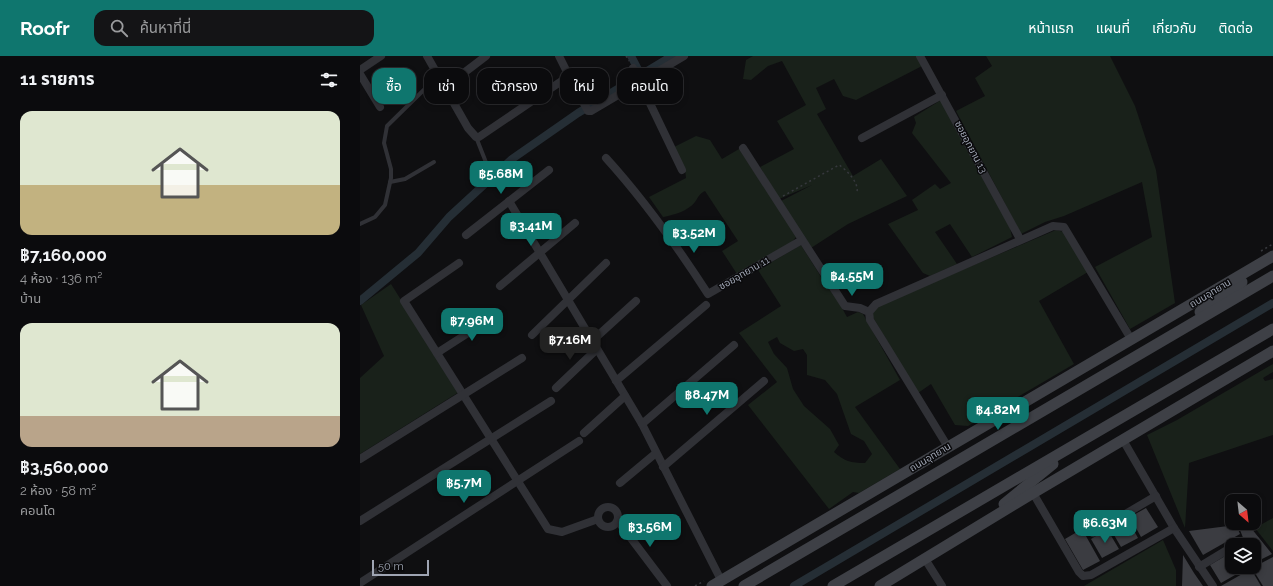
<!DOCTYPE html>
<html lang="th">
<meta charset="utf-8">
<style>
body{margin:0;font-family:Raleway,"Noto Sans Thai",sans-serif;background:#141416;color:#f1f3f6;height:100vh;display:flex;flex-direction:column;font-size:15px;white-space:nowrap}
*{box-sizing:border-box;margin:0}
p{font-size:13px;color:#9a9b9d}
.icon{flex:none;width:22px;height:22px;fill:none;stroke:currentColor;stroke-width:2;stroke-linecap:round;stroke-linejoin:round}
.map{position:relative;flex:1;overflow:hidden}
.drawer{display:flex;flex-direction:column;background:#0b0b0d;width:360px}
.drawer>*{flex:none}
.banner{position:absolute;left:12px;top:12px;width:380px;height:36px;display:flex;gap:8px}
.needle{width:26px;rotate:152deg}
.controls{position:absolute;left:865px;top:438px;display:grid;gap:8px}
.controls a{display:grid;place-items:center;width:36px;height:36px;border-radius:8px;background:#0b0b0d;box-shadow:0 2px 6px #0003,0 0 0 1px #2b2b2e;font-size:20px}
.scale{position:absolute;left:12px;bottom:10px;width:57px;box-sizing:border-box;padding-left:4px;border:2px solid #9fa5b3;border-top:0;font-size:11px;line-height:14px;white-space:nowrap;color:#9fa5b3;-webkit-text-stroke:3px #0a0a0c;paint-order:stroke}
.price{position:absolute;translate:-50% -34px;padding:0 9px;border-radius:8px;background:#0f766e;color:#fff;font-size:13px;line-height:26px;filter:drop-shadow(0 1px 2px #0008)}
.price::after{content:'';position:absolute;left:50%;top:24px;width:12px;height:9px;margin-left:-6px;background:inherit;clip-path:polygon(0 0,100% 0,50% 100%)}
.price.active{background:#222;color:#fff}
ul{padding:0;list-style:none}
li{display:grid;align-content:center;gap:8px;height:212px;padding:0 20px}
li span{display:grid;place-items:center;height:124px;border-radius:12px;color:#555}
li>.icon{margin-inline-start:auto}
span .icon{width:72px;height:72px;fill:#fffc;stroke-width:1}
li b{font-size:17px}
h2{display:flex;justify-content:space-between;align-items:center;height:48px;padding:0 20px;font-size:17px}
.pill{padding:0 14px;border-radius:12px;background:#0b0b0d;box-shadow:0 2px 6px #0003,0 0 0 1px #2b2b2e;font-size:14px;line-height:36px}
.pill.active{background:#0f766e;color:#fff}
header{display:flex;align-items:center;gap:24px;box-sizing:border-box;height:56px;padding:0 20px;background:#0f766e;color:#fff}
header strong{font-size:19px}
nav{display:flex;gap:22px;margin-inline-start:auto;font-size:14px}
.search{width:280px;height:36px;background:#141416;display:flex;align-items:center;gap:10px;box-sizing:border-box;padding:0 14px;border-radius:12px;color:#9a9b9d;font-size:15px}
main{display:flex;flex:1;min-height:0}
.map>svg:first-child{display:block}
</style>
<header>
<strong>Roofr</strong>
<div class="search"><svg class="icon" aria-label="search" viewBox="0 0 24 24"><circle cx="10" cy="10" r="6"/><path d="M15 15l6 6"/></svg>ค้นหาที่นี่</div>
<nav><a>หน้าแรก</a><a>แผนที่</a><a>เกี่ยวกับ</a><a>ติดต่อ</a></nav>
</header>
<main>
<section class="drawer">
<h2>11 รายการ<svg class="icon" aria-label="filters" viewBox="0 0 24 24"><path d="M4 7h16M4 17h16"/><circle cx="9" cy="7" r="2"/><circle cx="15" cy="17" r="2"/></svg></h2>
<ul>
<li><span style="background:linear-gradient(#dfe7d0 60%,#c2b280 0)"><svg class="icon" aria-label="home" viewBox="0 0 24 24"><path d="M3 11l9-7 9 7M6 9v11h12V9"/></svg></span><div><b>฿7,160,000</b><p>4 ห้อง · 136 m²</p><p>บ้าน</p></div></li>
<li><span style="background:linear-gradient(#dfe7d0 75%,#b9a48a 0)"><svg class="icon" aria-label="home" viewBox="0 0 24 24"><path d="M3 11l9-7 9 7M6 9v11h12V9"/></svg></span><div><b>฿3,560,000</b><p>2 ห้อง · 58 m²</p><p>คอนโด</p></div></li>
</ul>
</section>
<div class="map">
<svg width="913" height="530" viewBox="0 0 913 530">
<rect width="100%" height="100%" fill="#0f0f11"/>
<g fill="#19211a" fill-rule="evenodd">
<polygon points="393,0 560,0 564,9 496,44 483,40 474,23 456,32 466,53 457,58 493,120 521,103 547,140 488,168 451,192 421,145 452,129 419,143 400,111 434,93 417,65 446,49 422,5 408,10 391,24 383,23 386,4"/>
<polygon points="626,0 750,0 775,50 796,114 815,247 770,273 735,211 792,181 782,126 704,160 685,166 661,178 596,55 625,40 615,22 632,10"/>
<polygon points="581,44 650,172 652,181 612,201 590,168 575,176 597,208 570,220 563,217 528,168 558,154 552,144 575,128 580,133 591,127 552,77 556,67 554,61"/>
<path d="M336 80 350 84 362 103 379 93 437 180 432 186 377 218 362 195 378 185 345 135C339 138 339 140 335 146 328 155 314 159 303 161L289 141 326 122 325 113 314 91Z"/>
<polygon points="696,174 704,176 728,216 679,245 714,308 608,370 595,369 571,328 558,337 514,263 512,259 515,254 522,248"/>
<path d="M441 189 463 224 467 225 487 261 498 256 503 258 540 324 495 351 540 413 499 437 493 436 469 453 388 349 417 326 379 277 421 250 398 214ZM417 281 420 287 434 295 443 293 447 299V319L465 324 477 338 491 378 504 385 512 398 505 407C491 407 484 405 474 396L479 389 470 373 444 350 433 333 427 312 414 298 408 286Z"/>
<polygon points="31,228 99,336 0,398 0,322 24,300 1,249"/>
<polygon points="913,308 913,316 903,322 905,325 913,323 913,379 829,407 825,472 787,379 817,364"/>
<polygon points="913,462 913,495 895,472"/>
<polygon points="803,484 816,514 816,530 724,530"/>
</g>
<g fill="none" stroke-linecap="round" stroke-linejoin="round">
<g stroke="#252e35" stroke-width="8">
<polyline points="271,0 281,19"/>
<polyline points="0,245 58,197 89,161 152,103 218,57 312,0"/>
<polyline points="434,530 913,247"/>
</g>
</g>
<g fill="#3b3c41">
<polygon points="786,452 798,471 781,481 770,461"/>
<polygon points="767,462 778,482 761,491 750,472"/>
<polygon points="887,467 912,498 894,507 894,489 886,489 878,469"/>
<polygon points="876,469 880,478 843,499 829,475"/>
<polygon points="722,473 740,505 723,514 705,483"/>
<polygon points="747,473 759,493 742,502 731,483"/>
<polygon points="872,496 872,511 889,511 861,527 850,509"/>
<polygon points="823,499 834,517 843,530 822,530"/>
<polygon points="913,501 913,530 903,530 892,512"/>
<polygon points="891,513 901,530 861,530"/>
</g>
<g fill="none" stroke-linecap="round" stroke-linejoin="round">
<g stroke="#36383d" stroke-width="1.5" stroke-dasharray="2 3" stroke-linecap="butt">
<polyline points="266,0 269,5"/>
<path d="M423 140 479 109C487 114 499 127 497 136"/>
<polyline points="901,195 913,188"/>
<polyline points="335,530 344,525"/>
</g>
<g stroke="#303136" stroke-width="4">
<polyline points="116,81 129,114"/>
<polyline points="30,126 45,123 74,106"/>
<polyline points="0,168 15,161 25,149 31,122 31,113 24,87 27,70 78,20"/>
</g>
<g stroke="#303136" stroke-width="8">
<polyline points="67,0 108,72 116,81 119,81 209,20 199,0"/>
<polyline points="560,0 660,183"/>
<polyline points="273,12 322,114"/>
<polyline points="0,14 21,0"/>
<polyline points="0,18 20,51"/>
<polyline points="209,20 228,55 231,55 324,0"/>
<polyline points="84,32 126,0"/>
<polyline points="502,82 582,39"/>
<polyline points="383,92 485,250 500,252 509,256 510,264 523,285 588,391"/>
<path d="M246 102C285 145 317 190 348 238L442 184"/>
<polyline points="149,145 282,368 361,524"/>
<polyline points="106,179 189,114"/>
<polyline points="99,207 44,245 188,473 202,476 238,463"/>
<polyline points="140,230 215,167"/>
<polyline points="509,256 516,248 693,170 704,171 771,283"/>
<polyline points="172,279 246,207"/>
<polyline points="232,285 276,245"/>
<polyline points="77,297 136,259"/>
<polyline points="256,325 346,249"/>
<polyline points="196,332 237,293"/>
<polyline points="282,368 374,289"/>
<polyline points="224,377 265,340"/>
<polyline points="763,384 814,472 853,530"/>
<polyline points="0,403 162,302"/>
<polyline points="303,411 404,325"/>
<polyline points="260,427 296,397"/>
<polyline points="673,437 719,516 723,520 731,519 814,472"/>
<circle cx="248" cy="461" r="10"/>
<polyline points="0,465 191,345"/>
<polyline points="258,465 307,530"/>
<polyline points="733,477 796,440"/>
<polyline points="876,489 882,485"/>
<polyline points="565,503 582,530"/>
<polyline points="839,511 872,491"/>
<polyline points="0,527 219,385"/>
</g>
<g stroke="#3e4046" stroke-width="11">
<polyline points="840,256 882,226"/>
<polyline points="644,448 693,408"/>
<polyline points="352,530 913,200"/>
<polyline points="384,530 913,220"/>
<polyline points="473,530 913,273"/>
<polyline points="520,530 673,437 913,295"/>
</g>
</g>
<g text-anchor="middle" dominant-baseline="central" stroke-width="3" stroke-linejoin="round" paint-order="stroke">
<g font-size="10" fill="#9fa5b3" stroke="#0a0a0c">
<text transform="translate(611 91) rotate(62)">ซอยอุทยาน 13</text>
<text transform="translate(384 217) rotate(-30)">ซอยอุทยาน 11</text>
<text transform="translate(850 237) rotate(-31)">ถนนอุทยาน</text>
<text transform="translate(570 401) rotate(-31)">ถนนอุทยาน</text>
</g>
</g>
</svg>
<div class="controls">
<a><svg class="needle" viewBox="-14 -14 28 28"><path d="M0-13l5 13h-10z" fill="#e53935"/><path d="M0 13l5-13h-10z" fill="#9a9b9d"/></svg></a>
<a><svg class="icon" aria-label="layers" viewBox="0 0 24 24"><path d="M12 4l9 5-9 5-9-5zM3 14l9 5 9-5"/></svg></a>
</div>
<div class="scale">50 m</div>
<b class="price" style="left:141px;top:139px">฿5.68M</b>
<b class="price" style="left:171px;top:191px">฿3.41M</b>
<b class="price" style="left:334px;top:198px">฿3.52M</b>
<b class="price" style="left:492px;top:241px">฿4.55M</b>
<b class="price" style="left:112px;top:286px">฿7.96M</b>
<b class="price active" style="left:210px;top:305px">฿7.16M</b>
<b class="price" style="left:347px;top:360px">฿8.47M</b>
<b class="price" style="left:638px;top:375px">฿4.82M</b>
<b class="price" style="left:104px;top:448px">฿5.7M</b>
<b class="price" style="left:745px;top:488px">฿6.63M</b>
<b class="price" style="left:290px;top:492px">฿3.56M</b>
<div class="banner">
<a class="pill active">ซื้อ</a>
<a class="pill">เช่า</a>
<a class="pill">ตัวกรอง</a>
<a class="pill">ใหม่</a>
<a class="pill">คอนโด</a>
</div>
</div>
</main>
